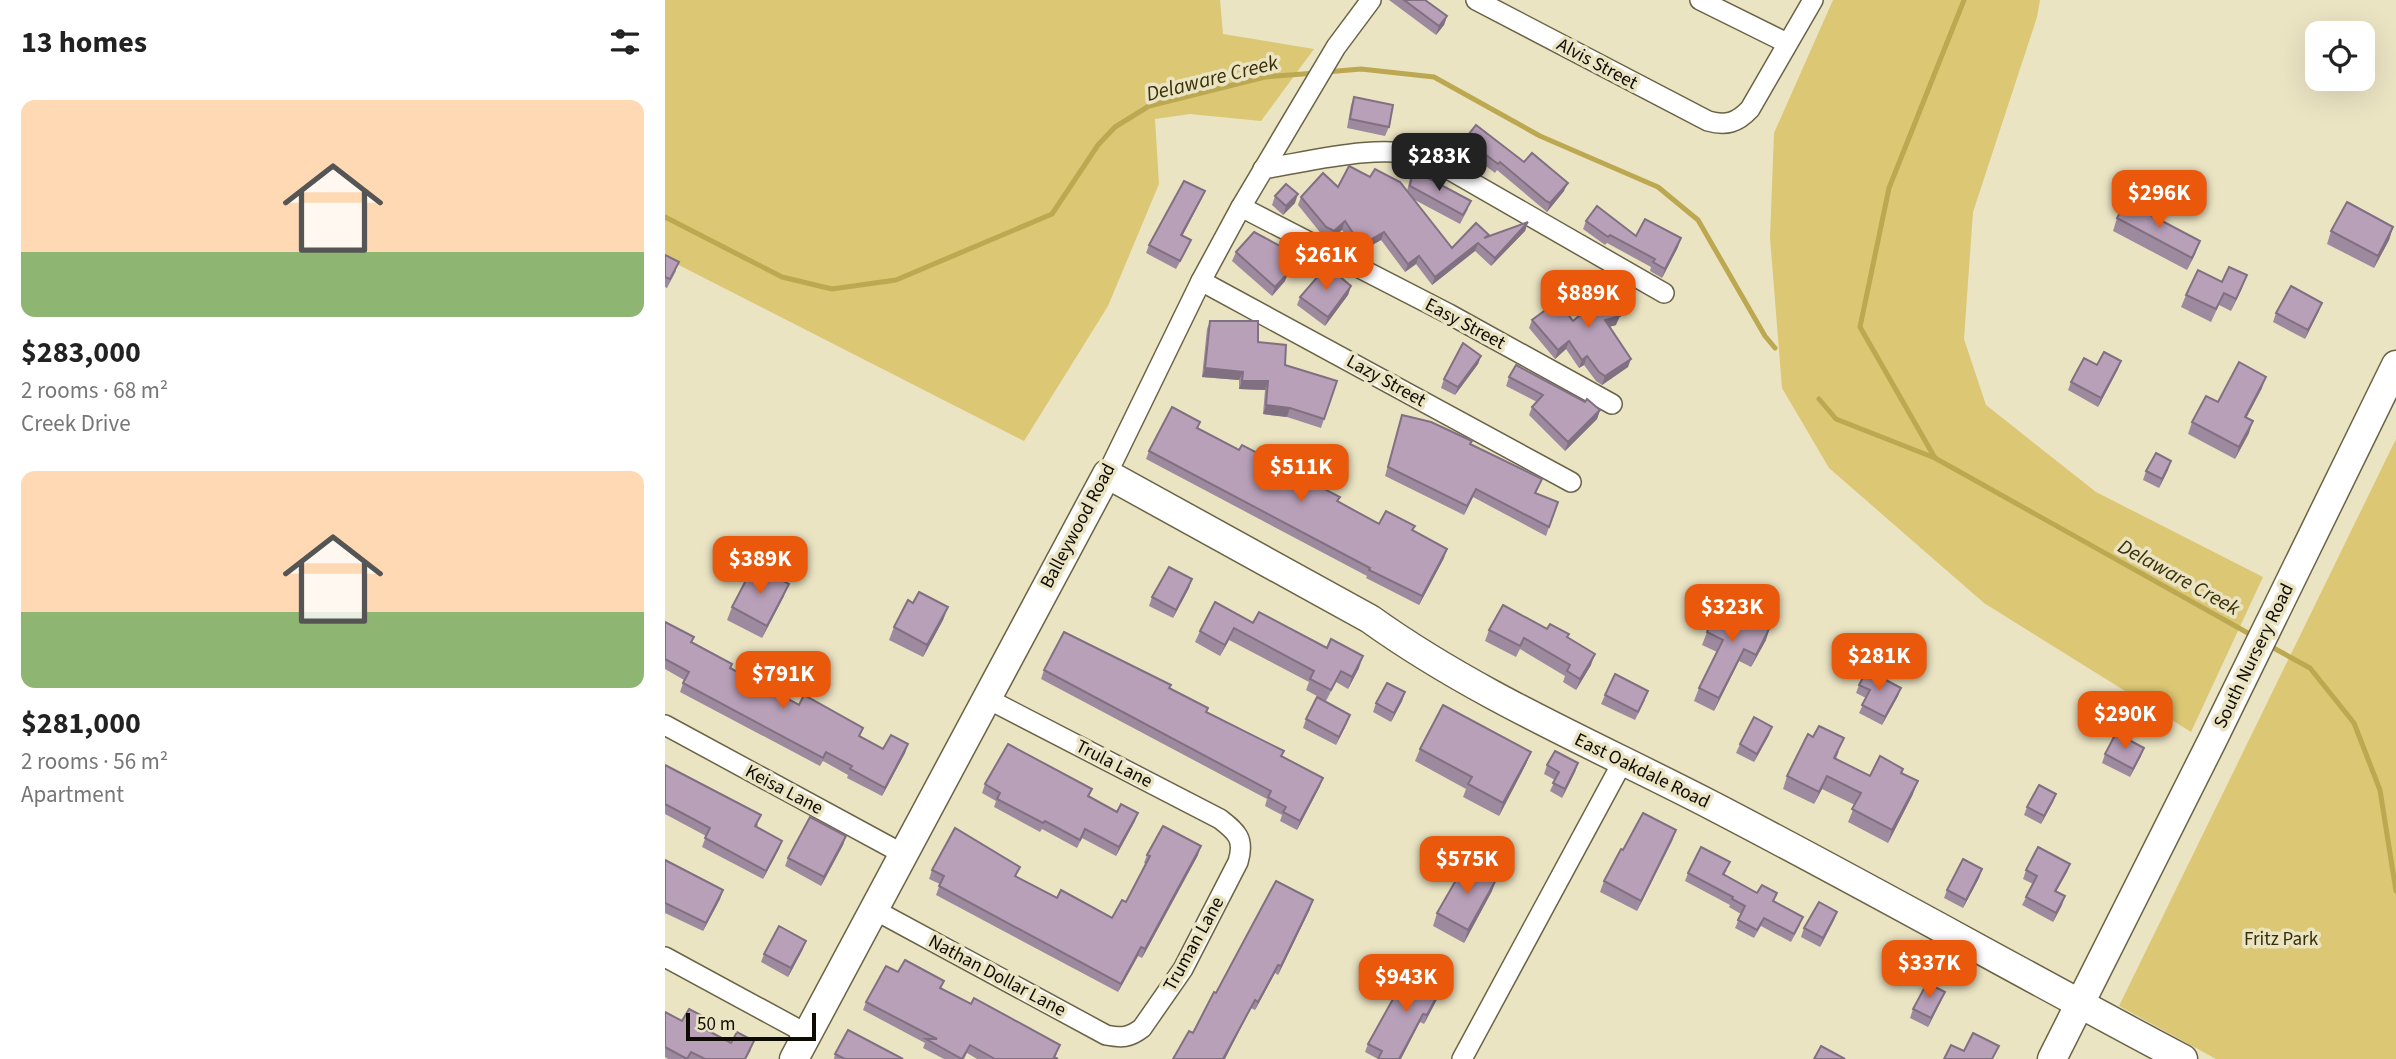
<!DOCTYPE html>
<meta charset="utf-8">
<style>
body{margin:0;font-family:"Source Sans 3",sans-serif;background:#f6f6f6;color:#222;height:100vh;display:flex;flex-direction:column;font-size:26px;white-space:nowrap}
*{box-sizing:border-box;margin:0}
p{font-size:23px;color:#767676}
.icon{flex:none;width:38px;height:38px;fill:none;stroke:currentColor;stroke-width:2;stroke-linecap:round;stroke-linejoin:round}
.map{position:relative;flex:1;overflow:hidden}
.drawer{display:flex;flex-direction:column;background:#fff;width:665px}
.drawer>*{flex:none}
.tools{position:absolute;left:1640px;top:21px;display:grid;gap:14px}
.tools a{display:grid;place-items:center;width:70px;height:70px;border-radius:14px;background:#fff;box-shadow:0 7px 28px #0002;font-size:35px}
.scale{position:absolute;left:21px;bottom:18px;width:130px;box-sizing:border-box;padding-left:7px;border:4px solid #0e0b03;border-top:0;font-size:19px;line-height:24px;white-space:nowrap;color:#0e0b03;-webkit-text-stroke:5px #ebe4c3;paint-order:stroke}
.price{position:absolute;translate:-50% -60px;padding:0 16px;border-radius:14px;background:#ea580c;color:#fff;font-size:23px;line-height:46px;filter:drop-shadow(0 2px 4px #0008)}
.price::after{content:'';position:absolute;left:50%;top:42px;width:21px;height:16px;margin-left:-10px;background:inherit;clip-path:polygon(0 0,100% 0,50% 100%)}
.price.selected{background:#222;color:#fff}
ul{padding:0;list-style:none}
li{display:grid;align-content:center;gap:14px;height:371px;padding:0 21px}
li span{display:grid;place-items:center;height:217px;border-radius:14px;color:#555}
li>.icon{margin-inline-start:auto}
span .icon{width:126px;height:126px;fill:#fffc;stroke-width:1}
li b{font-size:30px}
h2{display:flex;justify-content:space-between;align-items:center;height:84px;padding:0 21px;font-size:30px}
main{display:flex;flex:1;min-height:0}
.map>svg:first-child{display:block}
</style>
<main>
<section class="drawer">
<h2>13 homes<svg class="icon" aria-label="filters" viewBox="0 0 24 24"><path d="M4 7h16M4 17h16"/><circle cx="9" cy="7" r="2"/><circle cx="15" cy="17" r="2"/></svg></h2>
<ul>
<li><span style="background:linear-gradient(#ffd9b3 70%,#8fb573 0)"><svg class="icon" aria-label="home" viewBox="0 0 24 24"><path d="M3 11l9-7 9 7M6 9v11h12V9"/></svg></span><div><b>$283,000</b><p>2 rooms · 68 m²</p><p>Creek Drive</p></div></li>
<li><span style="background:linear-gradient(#ffd9b3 65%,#8fb573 0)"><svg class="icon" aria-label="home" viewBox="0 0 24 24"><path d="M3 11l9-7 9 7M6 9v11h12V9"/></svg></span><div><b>$281,000</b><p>2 rooms · 56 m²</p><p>Apartment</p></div></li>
</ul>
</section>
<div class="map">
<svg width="1731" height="1059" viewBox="0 0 1731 1059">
<rect width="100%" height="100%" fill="#ebe4c3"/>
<g fill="#dbc774">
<polygon points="0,0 555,0 558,34 649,49 596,121 525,114 490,119 494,184 443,306 359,441 0,258"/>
<polygon points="1168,0 1375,0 1372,17 1308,212 1299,339 1321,405 1431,492 1598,577 1526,732 1319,603 1164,468 1117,388 1105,238 1109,133"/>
<polygon points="1731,439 1731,1059 1551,1059 1454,1006"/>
</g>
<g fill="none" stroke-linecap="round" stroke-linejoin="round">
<g stroke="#bca851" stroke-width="5">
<polyline points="661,72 696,69 769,77 875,136 993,187 1033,220 1100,336 1110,348"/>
<polyline points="0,217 117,277 167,289 231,280 387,214 433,145 450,127 484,106 600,77 651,73"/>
<polyline points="1154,399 1171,419 1270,458 1590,637"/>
<polyline points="1270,458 1195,327 1224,188 1299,0"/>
<polyline points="1605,646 1645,668 1689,723 1715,790 1731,891"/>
</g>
<g stroke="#6a6346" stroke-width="22">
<g id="street">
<path d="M811 0 1043 121C1061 126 1072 123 1085 109L1148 0"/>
<polyline points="1035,0 1122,43"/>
<path d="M598 169C647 161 717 142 764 158L999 293"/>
<polyline points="576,207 784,314 947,404"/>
<polyline points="536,281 906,482"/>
<polyline points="442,474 536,281 576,207 671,47 706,0"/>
<polyline points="0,725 238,854"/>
<path d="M208 909 441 1035C457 1038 464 1038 477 1028L518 969 573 862C580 839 572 832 555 819L321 698"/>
<polyline points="0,957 142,1034"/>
<polyline points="797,1059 957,763"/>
</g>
</g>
<g stroke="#6a6346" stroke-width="31">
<g id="secondary">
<path d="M129 1059 442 474 705 619C811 695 932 746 1048 806 1206 888 1361 976 1518 1059"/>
<polyline points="1387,1059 1547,741 1731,365"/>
</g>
</g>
<use href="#street" stroke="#fff" stroke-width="19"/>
<use href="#secondary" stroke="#fff" stroke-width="28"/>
</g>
<g fill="#9e8a9f">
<polygon points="724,0 760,0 782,16 779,25 771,35"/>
<polygon points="689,97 724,127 720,136 682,128 686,105"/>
<polygon points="800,139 859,162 899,191 882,212 832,170 830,173 797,148"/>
<polygon points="748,170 803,209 795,224 748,199 787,248 823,237 863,222 860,231 826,266 810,251 767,285 751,264 740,272 716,240 693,253 677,230 666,239 658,236 633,205 636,197 705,177 742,191 745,178"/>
<polygon points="540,191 536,200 517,236 522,249 511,269 481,253 484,245"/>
<polygon points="610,196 630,203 618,215 607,205"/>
<polygon points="1452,218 1535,241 1530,254 1522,270 1448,231"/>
<polygon points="921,221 971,236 1013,247 997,278 985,271 986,267 942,243 940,245 918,229"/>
<polygon points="1728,227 1724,240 1709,268 1662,244 1666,231"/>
<polygon points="571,252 628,253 620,270 620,281 607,296 567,261"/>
<polygon points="0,255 11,271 2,288 0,287"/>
<polygon points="930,280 951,325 944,327 963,367 937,385 931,381 919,365 914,368 901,349 890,359 864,328 867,320 908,321 931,302 927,289"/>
<polygon points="1557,282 1577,288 1566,311 1554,305 1546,322 1516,307 1521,295"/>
<polygon points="686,286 683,295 660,326 632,305 635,297"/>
<polygon points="1654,311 1640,339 1608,322 1611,313"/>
<polygon points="545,321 593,342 620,365 672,381 656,428 622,417 598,414 600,390 574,389 574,380 537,377 542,329"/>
<polygon points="816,356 813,364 790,395 776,388 779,379"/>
<polygon points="1456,361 1453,369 1433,407 1403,390 1406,382 1432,365"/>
<polygon points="844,377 920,402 935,410 932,419 900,451 864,415 867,407 872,402 841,386"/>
<polygon points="1597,388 1581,418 1584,433 1570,459 1523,434 1527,422 1553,402"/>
<polygon points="737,415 805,444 877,479 871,493 893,502 881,536 808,497 799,515 720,476"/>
<polygon points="533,428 574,450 604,459 603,464 644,486 675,497 673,502 714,524 750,526 748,530 779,558 754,605 701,578 702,576 481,459 484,451"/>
<polygon points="1503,470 1494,488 1478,480 1481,471"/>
<polygon points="527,579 524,588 508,618 484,606 487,597"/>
<polygon points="119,596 97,638 62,620 67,607"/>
<polygon points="248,603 283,607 278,620 258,657 224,640 229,627"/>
<polygon points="1092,620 1101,640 1086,667 1074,661 1049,711 1029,701 1034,688 1052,652 1037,645 1042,632"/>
<polygon points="0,622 29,637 27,642 67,664 66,668 218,749 243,744 240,753 217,796 182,778 183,775 158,761 155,766 15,692 19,680 0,669"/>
<polygon points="588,623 694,668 683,689 671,682 661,701 641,690 644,682 564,640 555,656 530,642 535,631"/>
<polygon points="882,629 903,638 926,665 911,690 898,682 900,676 855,649 851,657 820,641 824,630"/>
<polygon points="379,670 505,688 541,713 619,751 617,756 655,786 632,830 615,821 617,815 600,806 602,799 376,679"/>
<polygon points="1194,685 1236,688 1233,696 1217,725 1194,713 1201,698 1191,693"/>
<polygon points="740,692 737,701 726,722 708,712 711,703"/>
<polygon points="940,695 980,700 970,720 936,704"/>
<polygon points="641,719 682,723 671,745 638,728"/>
<polygon points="1104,735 1089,762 1071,753 1075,744"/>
<polygon points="755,749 866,752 861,764 834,816 798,797 801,789 750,761"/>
<polygon points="1174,751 1171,759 1205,776 1237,773 1248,794 1223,843 1183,822 1190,805 1157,789 1149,804 1118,789 1122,776"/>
<polygon points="1440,754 1476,756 1465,777 1437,763"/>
<polygon points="913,763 910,772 897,798 885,791 890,780 879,774 882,765"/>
<polygon points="0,765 93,824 92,827 117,841 114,849 98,879 37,847 41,836 0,814"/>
<polygon points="320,784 427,789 424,797 470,821 451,856 417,838 412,848 377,829 375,832 329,807 331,801 317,793"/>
<polygon points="1391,794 1388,802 1376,824 1359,815 1362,807"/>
<polygon points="1011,830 1007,841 972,911 935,892 939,881 958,850"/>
<polygon points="181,836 178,845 156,886 120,866 123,858"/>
<polygon points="482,855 533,855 477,958 473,956 453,992 271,895 275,884 264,879 267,870 352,877 392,898 447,918 461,902 481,864 479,863"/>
<polygon points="0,860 58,890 55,899 38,931 0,913"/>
<polygon points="1405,864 1402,872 1391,891 1397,905 1388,922 1357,905 1368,884 1358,879 1361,870"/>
<polygon points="1317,869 1314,878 1298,908 1279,898 1282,890"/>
<polygon points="1062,870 1059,875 1109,901 1135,925 1126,942 1096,926 1089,938 1070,928 1076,914 1064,907 1065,905 1020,881 1023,873"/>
<polygon points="827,891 799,943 768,926 772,913"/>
<polygon points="645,909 613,975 610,973 590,1010 586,1008 528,1033 551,993"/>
<polygon points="1172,912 1169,920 1155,947 1136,937 1139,928"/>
<polygon points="138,949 123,977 96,962 99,954"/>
<polygon points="233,972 279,981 276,988 392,1054 390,1057 393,1059 312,1059 302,1053 299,1059 279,1059 258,1048 260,1043 198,1010 201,1002"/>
<polygon points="782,977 779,986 759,1024 755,1022 713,1059 700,1052 703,1044 749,987"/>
<polygon points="1280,992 1276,1001 1263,1027 1245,1018 1248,1009"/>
<polygon points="0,1012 17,1021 40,1029 66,1043 86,1050 81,1059 3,1059 0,1057"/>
<polygon points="170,1054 238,1059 169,1059"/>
</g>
<g fill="#817082">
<polygon points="782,16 779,25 771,35 774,26"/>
<polygon points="903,183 899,191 882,212 885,203"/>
<polygon points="540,191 536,200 513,244 516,235"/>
<polygon points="633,194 630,203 618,215 621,206"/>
<polygon points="680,221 677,230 666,239 669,231"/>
<polygon points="863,222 860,231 826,266 830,258"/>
<polygon points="1728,227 1724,240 1709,268 1713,256"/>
<polygon points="719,232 716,240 693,253 696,245"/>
<polygon points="1016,238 1013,247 997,278 1000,269"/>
<polygon points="1535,241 1530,254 1522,270 1527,258"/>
<polygon points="813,243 810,251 767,285 770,277"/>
<polygon points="754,256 751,264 740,272 743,264"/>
<polygon points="624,272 620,281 607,296 610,287"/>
<polygon points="1582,275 1577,288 1566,311 1571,299"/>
<polygon points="686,286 683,295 660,326 663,317"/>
<polygon points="1657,303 1654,311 1640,339 1643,330"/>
<polygon points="955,316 951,325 937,329 940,320"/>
<polygon points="904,341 901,349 890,359 893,350"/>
<polygon points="816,356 813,364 790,395 793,387"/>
<polygon points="922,356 919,365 914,368 917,360"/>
<polygon points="966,359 963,367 937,385 940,376"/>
<polygon points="1456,361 1453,369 1433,407 1436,398"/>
<polygon points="540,368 578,372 574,380 537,377"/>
<polygon points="1601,377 1597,388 1576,428 1580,417"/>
<polygon points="577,381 603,381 600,390 574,389"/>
<polygon points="601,405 625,408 622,417 598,414"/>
<polygon points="935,410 932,419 900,451 903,442"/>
<polygon points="1588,421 1584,433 1570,459 1574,447"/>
<polygon points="1506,461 1503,470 1494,488 1497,479"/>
<polygon points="811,489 808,497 799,515 802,506"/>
<polygon points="782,549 779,558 754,605 757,596"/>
<polygon points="527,579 524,588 508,618 511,610"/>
<polygon points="124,584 119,596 97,638 102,626"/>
<polygon points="283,607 278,620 258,657 262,645"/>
<polygon points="1105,627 1101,640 1086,667 1091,655"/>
<polygon points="569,628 564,640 555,656 560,645"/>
<polygon points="1079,649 1074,661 1049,711 1054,698"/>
<polygon points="930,654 926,665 911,690 915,679"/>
<polygon points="698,656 694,668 683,689 687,677"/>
<polygon points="1236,688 1233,696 1217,725 1220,717"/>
<polygon points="740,692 737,701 726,722 729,713"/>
<polygon points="685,715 682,723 671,745 674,737"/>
<polygon points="1107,727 1104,735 1089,762 1092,754"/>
<polygon points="243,744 240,753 217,796 220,788"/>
<polygon points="1479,748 1476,756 1465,777 1468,769"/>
<polygon points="866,752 861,764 834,816 838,803"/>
<polygon points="913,763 910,772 897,798 900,789"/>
<polygon points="1162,776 1157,789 1149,804 1154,792"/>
<polygon points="658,778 655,786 632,830 635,821"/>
<polygon points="1253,781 1248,794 1223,843 1227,830"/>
<polygon points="1391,794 1388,802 1376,824 1379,816"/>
<polygon points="473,813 470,821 451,856 454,847"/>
<polygon points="1011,830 1007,841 972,911 976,901"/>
<polygon points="181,836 178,845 156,886 159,877"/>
<polygon points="117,841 114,849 98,879 101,871"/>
<polygon points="536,846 533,855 477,958 480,949"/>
<polygon points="1405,864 1402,872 1387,899 1390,891"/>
<polygon points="1317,869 1314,878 1298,908 1301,900"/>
<polygon points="832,878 827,891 799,943 803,930"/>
<polygon points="58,890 55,899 38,931 41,923"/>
<polygon points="1400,896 1397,905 1388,922 1391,913"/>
<polygon points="648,900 645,909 613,975 616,966"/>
<polygon points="1172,912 1169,920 1155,947 1158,938"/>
<polygon points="141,941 138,949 123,977 126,968"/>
<polygon points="476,947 473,956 453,992 456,984"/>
<polygon points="613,965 610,973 590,1010 593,1002"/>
<polygon points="782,977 779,986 759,1024 762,1015"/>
<polygon points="1280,992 1276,1001 1263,1027 1266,1018"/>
<polygon points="590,1000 586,1008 560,1059 558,1059"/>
<polygon points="758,1014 755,1022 736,1059 734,1059"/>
</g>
<g fill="#b8a0b9" stroke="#817082" stroke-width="2">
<polygon points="739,0 760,0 782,16 774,26"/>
<polygon points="689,97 728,105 724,127 685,119"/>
<polygon points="811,125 859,162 867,153 903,183 885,203 881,201 835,162 833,164 800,139"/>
<polygon points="684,166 705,177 710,169 735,182 787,248 811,223 824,235 819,238 863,222 830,258 813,243 770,277 754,256 743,264 719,232 696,245 680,221 669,231 661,227 636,197 658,173 673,187"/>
<polygon points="748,170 806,201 798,215 745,186"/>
<polygon points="519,181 540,191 516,235 526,240 515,261 484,245"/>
<polygon points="621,184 633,194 621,206 610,196"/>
<polygon points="1461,202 1535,241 1527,258 1452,218"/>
<polygon points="1682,202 1728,227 1713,256 1666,231"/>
<polygon points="932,206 971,236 980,219 1016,238 1000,269 988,262 990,259 945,235 943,237 921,221"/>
<polygon points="589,232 628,253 619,269 624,272 610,287 571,252"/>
<polygon points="0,255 14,262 5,279 0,277"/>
<polygon points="662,266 686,286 663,317 635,297"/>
<polygon points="1564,267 1582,275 1571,299 1559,293 1551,309 1521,295 1533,270 1557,282"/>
<polygon points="944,276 955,316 940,320 966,359 940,376 934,372 922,356 917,360 904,341 893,350 867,320 893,301 908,321 935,298 930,280"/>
<polygon points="1626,286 1657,303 1643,330 1611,313"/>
<polygon points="545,321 593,321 593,342 621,345 620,365 672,381 659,419 625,408 601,405 603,381 577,381 578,372 540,368"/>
<polygon points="798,343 816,356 793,387 779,379"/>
<polygon points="1439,352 1456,361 1436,398 1406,382 1419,358 1432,365"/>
<polygon points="1574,362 1601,377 1580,417 1588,421 1574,447 1527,422 1541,396 1553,402"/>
<polygon points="851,365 920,402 922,399 935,410 903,442 867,407 878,395 844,377"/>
<polygon points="507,407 535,422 532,428 574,450 577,445 604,459 602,464 644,486 646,482 675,497 672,501 714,524 721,511 750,526 747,530 782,549 757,596 704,570 705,568 484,451"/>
<polygon points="737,415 766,422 807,441 805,444 877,479 870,493 893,502 884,527 811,489 802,506 723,467"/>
<polygon points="1491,453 1506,461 1497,479 1481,471"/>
<polygon points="89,565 124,584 102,626 67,607"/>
<polygon points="504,567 527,579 511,610 487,597"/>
<polygon points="254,592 283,607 262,645 229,627 243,600 248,603"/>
<polygon points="550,602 588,623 594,612 662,648 666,639 698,656 687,677 676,671 666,690 645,679 649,671 569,628 560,645 535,631"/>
<polygon points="1057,603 1069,609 1072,605 1093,616 1091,620 1105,627 1091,655 1079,649 1054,698 1034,688 1058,640 1042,632"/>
<polygon points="838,605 882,629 885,624 904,634 902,637 930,654 915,679 902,671 905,665 859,638 855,646 824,630"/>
<polygon points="0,622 29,637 26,642 67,664 65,668 134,705 139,695 198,728 194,736 218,749 226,735 243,744 220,788 185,769 187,766 161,752 158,758 18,683 24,672 0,659"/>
<polygon points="399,632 506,685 504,688 543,708 541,712 619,751 616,756 658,778 635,821 618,812 621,807 603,797 606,791 379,670"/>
<polygon points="1202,670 1236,688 1220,717 1197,705 1205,690 1194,685"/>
<polygon points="950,674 983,691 973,712 940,695"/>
<polygon points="722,683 740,692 729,713 711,703"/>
<polygon points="652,697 685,715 674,737 641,719"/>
<polygon points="778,705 866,752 838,803 803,784 807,777 755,749"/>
<polygon points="1089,717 1107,727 1092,754 1075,744"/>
<polygon points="1154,726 1179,738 1169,758 1205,776 1215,756 1238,769 1236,773 1253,781 1227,830 1187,809 1196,793 1162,776 1154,792 1122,776 1143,734 1148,737"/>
<polygon points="1451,733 1479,748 1468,769 1440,754"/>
<polygon points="343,744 427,789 423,796 452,812 456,804 473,813 454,847 420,829 415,840 380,821 378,823 332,799 335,793 320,784"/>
<polygon points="890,751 913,763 900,789 888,783 894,772 882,765"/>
<polygon points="0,765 96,815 90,826 117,841 101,871 40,838 45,828 0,804"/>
<polygon points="1374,785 1391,794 1379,816 1362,807"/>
<polygon points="978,813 1011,830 976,901 939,881 956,849 958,850"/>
<polygon points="145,817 181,836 159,877 123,858"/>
<polygon points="498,826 536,846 480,949 476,947 456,984 274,886 279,876 267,870 290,828 355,867 350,876 392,898 396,890 447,918 457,900 461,902 485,856 482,855"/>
<polygon points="1036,847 1065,862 1058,874 1092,893 1097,885 1112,893 1108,901 1138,917 1129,934 1099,918 1092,930 1073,920 1080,906 1067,899 1068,897 1023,873"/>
<polygon points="1373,847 1405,864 1390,891 1400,896 1391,913 1361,897 1372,876 1361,870"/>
<polygon points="1298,859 1317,869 1301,900 1282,890"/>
<polygon points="0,860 58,890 41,923 0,903"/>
<polygon points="802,861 832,878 803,930 772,913"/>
<polygon points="611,881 648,900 616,966 613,965 593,1002 590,1000 558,1059 508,1059 524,1031 528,1033 549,992 551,993"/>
<polygon points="1154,902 1172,912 1158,938 1139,928"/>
<polygon points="114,926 141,941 126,968 99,954"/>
<polygon points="240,960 279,981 275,988 306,1004 309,998 395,1045 389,1057 393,1059 330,1059 305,1045 297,1059 261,1039 272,1039 201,1002 221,966 233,972"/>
<polygon points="760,966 782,977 762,1015 758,1014 734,1059 713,1059 717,1051 703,1044 738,981 749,987"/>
<polygon points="1262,983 1280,992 1266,1018 1248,1009"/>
<polygon points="24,1009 43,1019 38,1028 66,1043 72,1032 89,1041 80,1059 40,1059 26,1052 22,1059 0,1047 0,1012 17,1021"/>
<polygon points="183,1030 238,1059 180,1059 170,1054"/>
<polygon points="1308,1033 1334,1046 1327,1059 1279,1059 1286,1045 1299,1051"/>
<polygon points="1156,1046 1180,1059 1149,1059"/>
</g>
<g text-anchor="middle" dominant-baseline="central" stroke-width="7" stroke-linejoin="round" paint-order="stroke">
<g font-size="19" fill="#0e0b03" stroke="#ebe4c3">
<text transform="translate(932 64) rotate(28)">Alvis Street</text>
<text transform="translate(800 324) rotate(28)">Easy Street</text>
<text transform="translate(721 381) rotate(29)">Lazy Street</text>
<text transform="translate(413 526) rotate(-62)">Balleywood Road</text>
<text transform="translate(1589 656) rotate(-64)">South Nursery Road</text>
<text transform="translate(449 764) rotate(27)">Trula Lane</text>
<text transform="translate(977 771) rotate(26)">East Oakdale Road</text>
<text transform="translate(119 790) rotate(28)">Keisa Lane</text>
<text transform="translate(529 944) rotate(-61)">Truman Lane</text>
<text transform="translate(332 976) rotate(28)">Nathan Dollar Lane</text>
</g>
<g font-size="19" fill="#362e06" stroke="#ebe4c3">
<text x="1616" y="939">Fritz Park</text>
</g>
<g font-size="21" font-style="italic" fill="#393009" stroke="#ebe4c3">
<text transform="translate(547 78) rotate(-14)">Delaware Creek</text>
<text transform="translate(1514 577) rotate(29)">Delaware Creek</text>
</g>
</g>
</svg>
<div class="tools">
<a><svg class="icon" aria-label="locate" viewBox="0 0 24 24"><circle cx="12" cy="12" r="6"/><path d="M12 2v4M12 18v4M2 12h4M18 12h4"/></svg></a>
</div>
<div class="scale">50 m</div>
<b class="price selected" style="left:774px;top:193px">$283K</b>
<b class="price" style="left:1494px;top:230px">$296K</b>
<b class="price" style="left:661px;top:292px">$261K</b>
<b class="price" style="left:923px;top:330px">$889K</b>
<b class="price" style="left:636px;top:504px">$511K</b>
<b class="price" style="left:95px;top:596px">$389K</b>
<b class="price" style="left:1067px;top:644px">$323K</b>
<b class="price" style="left:1214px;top:693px">$281K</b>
<b class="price" style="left:118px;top:711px">$791K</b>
<b class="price" style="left:1460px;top:751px">$290K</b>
<b class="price" style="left:802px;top:896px">$575K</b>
<b class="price" style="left:1264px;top:1000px">$337K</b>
<b class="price" style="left:741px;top:1014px">$943K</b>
</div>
</main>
